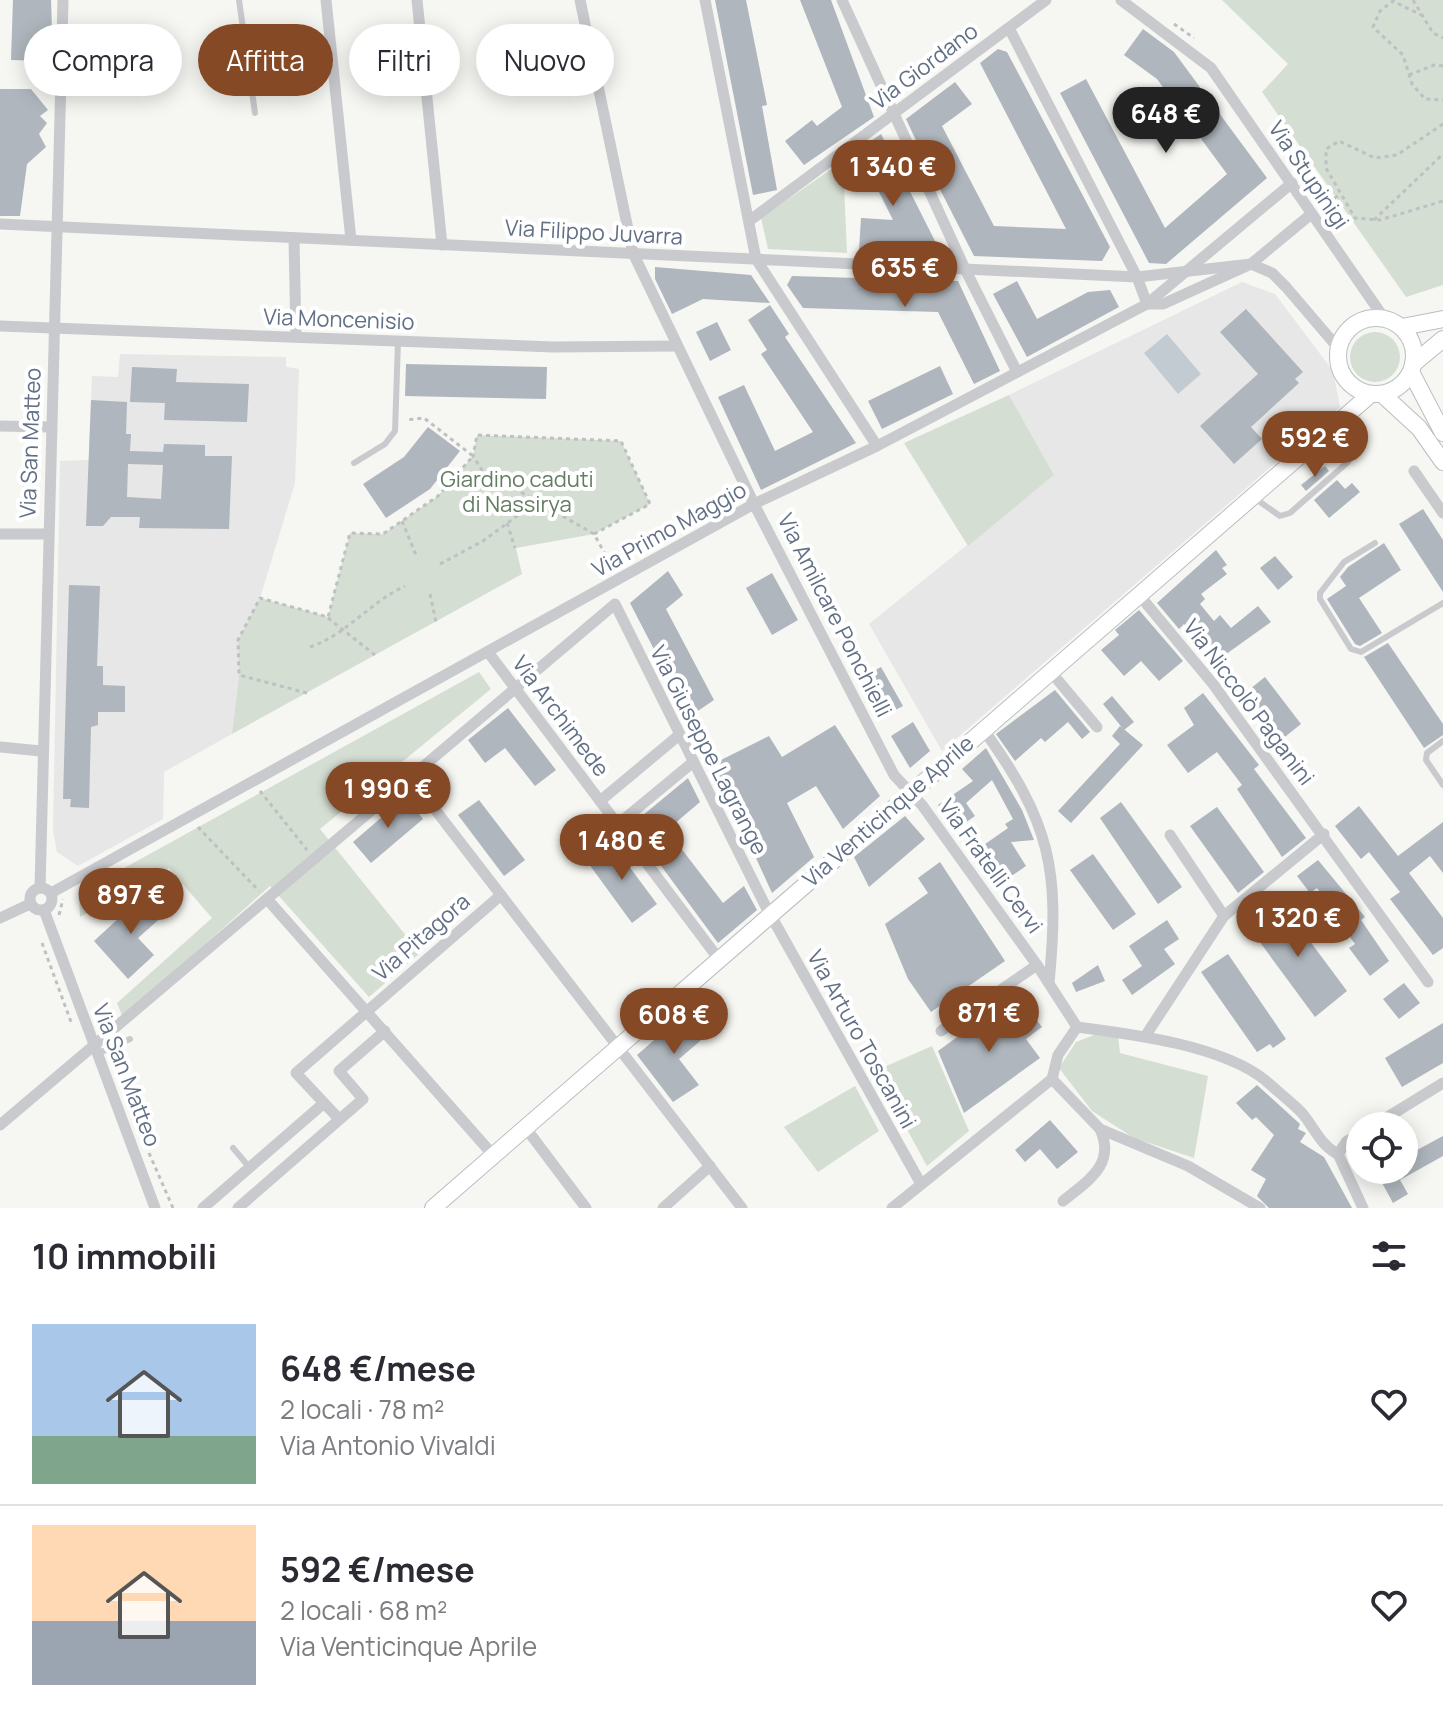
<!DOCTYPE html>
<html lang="it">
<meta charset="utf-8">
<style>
body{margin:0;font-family:Manrope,sans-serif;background:#f7f7f7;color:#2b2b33;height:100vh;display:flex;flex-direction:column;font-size:30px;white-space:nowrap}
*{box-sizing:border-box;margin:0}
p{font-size:26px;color:#7c7c81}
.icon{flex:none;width:44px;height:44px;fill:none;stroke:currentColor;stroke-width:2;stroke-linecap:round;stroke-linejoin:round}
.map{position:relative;height:1208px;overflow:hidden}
.sheet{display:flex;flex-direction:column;background:#fff;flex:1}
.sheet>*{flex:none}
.hud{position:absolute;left:24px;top:24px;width:800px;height:72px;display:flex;gap:16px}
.controls{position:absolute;left:1346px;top:1112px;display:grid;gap:16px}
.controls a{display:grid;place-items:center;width:72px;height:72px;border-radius:50%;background:#fff;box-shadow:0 4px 20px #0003;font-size:40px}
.price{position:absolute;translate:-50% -68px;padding:0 18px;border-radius:28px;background:#854926;color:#fff;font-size:26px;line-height:52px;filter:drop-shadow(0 2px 4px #0008)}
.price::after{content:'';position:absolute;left:50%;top:48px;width:24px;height:18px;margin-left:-12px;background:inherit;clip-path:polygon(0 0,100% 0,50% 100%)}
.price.selected{background:#222;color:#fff}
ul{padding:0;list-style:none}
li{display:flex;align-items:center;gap:24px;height:200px;padding:0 32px}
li+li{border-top:2px solid #e1e1e2}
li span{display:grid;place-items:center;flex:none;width:224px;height:160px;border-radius:0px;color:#555}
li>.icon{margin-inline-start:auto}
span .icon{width:96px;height:96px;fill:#fffc;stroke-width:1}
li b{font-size:34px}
h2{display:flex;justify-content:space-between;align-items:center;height:96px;padding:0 32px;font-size:34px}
.chip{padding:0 28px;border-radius:36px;background:#fff;box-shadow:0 4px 20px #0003;font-size:28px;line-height:72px}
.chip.selected{background:#854926;color:#fff}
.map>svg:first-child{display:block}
</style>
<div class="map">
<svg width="1443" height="1208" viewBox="0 0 1443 1208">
<rect width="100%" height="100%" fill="#f6f6f2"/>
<g fill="#e6e7e6">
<polygon points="1242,282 1275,294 1333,371 1340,407 942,751 869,624 1054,475 1009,395"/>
<polygon points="120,354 286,357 286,367 299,369 295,483 260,598 238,640 239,675 232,734 164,772 163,819 78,866 57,852 53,830 60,461 89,460 92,376 118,377"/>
</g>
<g fill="#d5ded3">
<polygon points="1222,0 1443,0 1443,285 1406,297 1262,92 1288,64"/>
<polygon points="843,161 847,253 768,249 761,218"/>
<circle cx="1375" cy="357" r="25"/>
<polygon points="1009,395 1054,475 968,546 904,443"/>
<polygon points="477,435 621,441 650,504 594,534 516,548 522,574 232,734 239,675 238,640 260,598 328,617 350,533 383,534 438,496 473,456"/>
<polygon points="479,672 491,689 320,829 420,953 369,997 270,886 123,1018 117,1003 212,918 169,868 80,917 79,893"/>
<polygon points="1094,1035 1118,1036 1120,1053 1208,1076 1194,1158 1134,1138 1092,1111 1059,1068 1076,1042"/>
<polygon points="932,1046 969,1131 927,1166 875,1071"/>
<polygon points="855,1086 879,1131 818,1172 784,1127"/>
</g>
<polygon fill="#c3cbd2" points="1167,334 1201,374 1178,394 1144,353"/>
<g fill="#afb6bd" fill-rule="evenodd">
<polygon points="13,0 51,0 53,61 11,60"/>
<polygon points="715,0 746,0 767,105 762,106 777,190 753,195"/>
<polygon points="800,0 831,0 874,117 804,165 785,141 812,120 817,126 842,107"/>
<polygon points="1143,29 1174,52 1267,178 1166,264 1149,263 1060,93 1086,79 1165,228 1227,174 1157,79 1124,55"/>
<polygon points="998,49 1007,52 1110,247 1102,261 974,256 927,164 906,119 955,82 972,104 942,126 994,226 1066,229 980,63"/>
<polygon points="0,89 31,89 48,110 40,116 47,123 39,134 46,147 27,164 20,216 0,216"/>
<polygon points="881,134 938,247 934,254 859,250 861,218 893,220 858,150"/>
<polygon points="655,267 751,275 770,303 703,299 672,314 655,279"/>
<polygon points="792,276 958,281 1000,371 974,384 938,312 803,308 787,285"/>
<polygon points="1017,281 1037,319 1088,292 1110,290 1119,307 1027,357 993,294"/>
<polygon points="770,305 789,334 785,337 856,443 761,490 718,397 744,385 775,451 813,432 761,354 767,350 748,320"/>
<polygon points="1246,309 1303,372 1295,379 1299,383 1251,427 1262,439 1234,464 1200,426 1258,374 1220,332"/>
<polygon points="717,322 731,350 710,361 696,332"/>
<polygon points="406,364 547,367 546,399 405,396"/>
<polygon points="940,366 953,394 882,429 868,401"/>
<polygon points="132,367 177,369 176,382 249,384 247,422 164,420 165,403 130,402"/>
<path d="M91 400 127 402 126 434H131L130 451 163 452 164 444 205 445V456H232L229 529 139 528 140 517H111L103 526H86ZM128 464 163 465 161 499 127 497Z"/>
<polygon points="428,427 460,451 430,489 386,518 363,484 404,457"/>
<polygon points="1325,466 1329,471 1306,491 1301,485"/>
<polygon points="1337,480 1345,489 1352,483 1360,492 1329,518 1314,500"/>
<polygon points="1423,509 1443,540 1443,592 1399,524"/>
<polygon points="1384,543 1401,570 1359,598 1382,633 1360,646 1355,644 1327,599 1346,586 1340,577 1348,567"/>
<polygon points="1216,550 1227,565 1222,568 1227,574 1201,594 1205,599 1200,604 1214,621 1220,615 1231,628 1258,606 1271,622 1215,662 1184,624 1179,629 1157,603"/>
<polygon points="1275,556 1293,577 1278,590 1260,568"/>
<polygon points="668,571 683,595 666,609 714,700 689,717 630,603"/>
<polygon points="772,573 798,620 772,635 746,588"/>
<polygon points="69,585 100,586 97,666 103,666 103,685 125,686 125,712 98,712 98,725 91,727 89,808 70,807 71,799 63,799"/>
<polygon points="1139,610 1183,661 1159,681 1141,661 1124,676 1101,650 1119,635 1115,630"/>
<polygon points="1388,643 1443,724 1443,735 1424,748 1364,657"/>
<polygon points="881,667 903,706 880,718 859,679"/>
<polygon points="1265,677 1301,724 1281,740 1245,693"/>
<polygon points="1055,690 1090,732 1082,739 1068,722 1045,742 1041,738 1015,761 996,734"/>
<polygon points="1203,693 1259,765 1254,769 1306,838 1282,857 1237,789 1242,785 1217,752 1188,773 1167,745 1194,725 1184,708"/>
<polygon points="1112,696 1134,722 1124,730 1103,704"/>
<polygon points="508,708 556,770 535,786 505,748 485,763 468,740"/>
<polygon points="913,722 930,751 910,768 891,736"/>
<polygon points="835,725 880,796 843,829 816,786 787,803 814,857 772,893 746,836 709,766 769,736 782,757"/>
<polygon points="1120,726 1143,745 1071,823 1058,811 1120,744 1112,736"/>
<polygon points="986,748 1022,810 1034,840 1011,842 1026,866 994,888 971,854 1008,828 1005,824 1013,819 992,780 966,803 975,816 955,830 938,805 973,781 962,769"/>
<polygon points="688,778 700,802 667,830 723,903 744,886 757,910 718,943 631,825"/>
<polygon points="405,797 423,819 371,863 353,842"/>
<polygon points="479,800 525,860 504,876 458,815"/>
<polygon points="1121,802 1182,887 1158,904 1100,818"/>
<polygon points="1359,806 1398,856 1443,822 1443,873 1430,856 1409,873 1443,918 1443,948 1433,955 1390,899 1400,892 1369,852 1361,859 1335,826"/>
<polygon points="1217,807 1264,872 1238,893 1190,826"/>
<polygon points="905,816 925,839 869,887 854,857"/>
<polygon points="611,842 657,904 632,923 586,860"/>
<polygon points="1093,854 1136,914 1113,930 1070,870"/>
<polygon points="1318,860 1365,917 1361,920 1389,961 1370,976 1349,948 1355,944 1338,921 1341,919 1317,888 1310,893 1297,876"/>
<polygon points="940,862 1005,961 931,1012 908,979 885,924 928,893 918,878"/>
<polygon points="146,893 165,914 138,938 154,955 128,979 94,941"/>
<polygon points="1280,901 1347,991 1315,1017 1248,926"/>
<polygon points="1167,920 1179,939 1164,949 1175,964 1132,995 1122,980 1142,966 1129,946"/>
<polygon points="1228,954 1286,1039 1273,1048 1270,1044 1257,1052 1201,972"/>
<polygon points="1098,965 1105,981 1076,992 1072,983"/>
<polygon points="1404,983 1420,1003 1399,1019 1383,999"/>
<polygon points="1000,1001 1014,1019 1028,1009 1042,1027 1026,1039 1040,1058 964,1113 938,1051 971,1027 968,1023"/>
<polygon points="690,1009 707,1035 679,1059 699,1085 673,1102 637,1055"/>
<polygon points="1443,1023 1443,1063 1402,1087 1385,1058"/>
<polygon points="1257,1085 1300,1124 1298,1129 1306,1133 1300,1142 1324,1157 1352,1208 1269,1208 1257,1196 1266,1179 1251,1170 1274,1135 1256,1117 1252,1120 1236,1103"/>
<polygon points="1050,1120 1078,1152 1057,1169 1040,1149 1025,1162 1015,1150"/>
<polygon points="1443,1136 1443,1156 1400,1180 1408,1194 1393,1203 1375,1170 1404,1170 1404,1157"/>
</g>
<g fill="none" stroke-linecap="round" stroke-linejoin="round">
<g stroke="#b9bdc3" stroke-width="18">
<g id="secondary">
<circle cx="1376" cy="356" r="38"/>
<polyline points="1402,327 1443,319"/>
<polyline points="1413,364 1443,339"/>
<polyline points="1411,372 1443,433"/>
<polyline points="1382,394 1419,428 1443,462"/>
<polyline points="433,1208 1371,394"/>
</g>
</g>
<g stroke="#bec0c3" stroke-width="3" stroke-dasharray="4 4" stroke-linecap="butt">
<polyline points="1413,0 1433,33 1443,38"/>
<polyline points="1423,16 1393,1 1380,11 1373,27 1403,55 1412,84 1425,99 1443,100"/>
<polyline points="1174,24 1194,38"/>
<polyline points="1409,75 1434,65 1443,66"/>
<polyline points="1443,124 1397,155 1375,158 1339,141 1326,149 1326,168 1355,218 1380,220 1443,201"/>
<polyline points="1321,207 1341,194"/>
<polyline points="1374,220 1443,154"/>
<polyline points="402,521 416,555"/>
<polyline points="507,523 515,548"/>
<polyline points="594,534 650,504 621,441 477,435 473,456 482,470 594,534 614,570"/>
<polyline points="440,564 483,541 536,502"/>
<polyline points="430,594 436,622"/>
<polyline points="328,618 375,655"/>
<path d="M310 647C346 635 369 603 405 586"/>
<polyline points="307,693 239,675 238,640 260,598 328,617 350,533 383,534 438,496 473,456 424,418 406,420"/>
<polyline points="260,791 307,850"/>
<polyline points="198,827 259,891"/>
<polyline points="59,915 63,899"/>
<polyline points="42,943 71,1022"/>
<polyline points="149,1153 173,1208"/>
</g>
<g stroke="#c8cace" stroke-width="6">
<polyline points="239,0 255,113"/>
<polyline points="354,463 385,444 395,431 398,341"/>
<polyline points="1253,497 1280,516 1290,513 1348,462 1353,449 1339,424"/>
<polyline points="1375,543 1344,562 1320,593 1320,599 1351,649 1361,652 1443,603"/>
<polyline points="1443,741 1427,753 1426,760 1443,785"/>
<polyline points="97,1054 130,1039"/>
<polyline points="233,1148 250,1168"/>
</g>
<g stroke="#c8cace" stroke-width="11">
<polyline points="326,0 351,240"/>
<polyline points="417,0 442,245"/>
<polyline points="580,0 633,253 754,504 894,775 922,805 1037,965 1077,1027 1058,1055 1052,1079"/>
<polyline points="705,0 756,259 877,446"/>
<polyline points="842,0 965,269 1017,372"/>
<polyline points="1121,0 1211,68 1384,318"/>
<polyline points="1009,28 1137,277 1147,304"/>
<polyline points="749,221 1046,0"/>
<polyline points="0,224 1137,277 1251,264 1272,273 1286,287 1339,349"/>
<polyline points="294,238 296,337"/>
<polyline points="1147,304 1292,183"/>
<polyline points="0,326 553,347 677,346"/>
<polyline points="0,426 50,427"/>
<polyline points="1414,471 1443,513"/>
<polyline points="0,534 47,534"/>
<polyline points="1140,596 1213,684 1428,982"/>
<polyline points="488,652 718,958"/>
<polyline points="1051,672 1097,727"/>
<path d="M983 729C1051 823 1060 870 1049 983"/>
<polyline points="0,747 41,751"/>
<polyline points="410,777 742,1208"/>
<polyline points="600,801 678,736"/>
<polyline points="617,825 692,763"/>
<polyline points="1170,835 1224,916"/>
<circle cx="41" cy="899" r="11"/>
<polyline points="40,888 63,0"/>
<polyline points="51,893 754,504 877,446 1147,304 1163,304 1251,264 1310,215"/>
<polyline points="267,899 493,1155"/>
<polyline points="44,910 155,1208"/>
<polyline points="0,918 30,904"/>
<path d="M1077 1027C1131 1034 1221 1045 1265 1080 1277 1091 1291 1102 1302 1113 1314 1127 1321 1146 1338 1154L1363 1208"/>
<polyline points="941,1031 1037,965"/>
<polyline points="1146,1035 1224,916 1324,834"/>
<polyline points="1052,1079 1100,1129 1188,1166 1260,1208"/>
<polyline points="339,1119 296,1073 501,895"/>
<polyline points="0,1125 615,604 765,905 921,1184"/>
<polyline points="1373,1126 1443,1083"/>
<polyline points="525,1127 586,1208"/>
<polyline points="1338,1154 1347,1141 1360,1134"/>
<path d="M1063 1201C1089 1180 1116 1164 1100 1129"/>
<polyline points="203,1208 324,1103"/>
<polyline points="238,1208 363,1099 339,1071 385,1031"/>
<polyline points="663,1208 710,1166"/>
<polyline points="892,1208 1052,1079"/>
</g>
<use href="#secondary" stroke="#fff" stroke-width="16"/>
</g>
<g text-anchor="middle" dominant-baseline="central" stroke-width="8" stroke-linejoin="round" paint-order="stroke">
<g font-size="22" fill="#627086" stroke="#fff">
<text transform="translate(924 66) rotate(-37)">Via Giordano</text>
<text transform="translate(1309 175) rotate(56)">Via Stupinigi</text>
<text transform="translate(594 232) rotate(3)">Via Filippo Juvarra</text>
<text transform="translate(339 319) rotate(2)">Via Moncenisio</text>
<text transform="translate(30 443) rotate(-88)">Via San Matteo</text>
<text transform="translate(669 529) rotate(-29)">Via Primo Maggio</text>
<text transform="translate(835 615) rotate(63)">Via Amilcare Ponchielli</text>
<text transform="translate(1249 702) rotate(53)">Via Niccolò Paganini</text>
<text transform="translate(561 716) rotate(53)">Via Archimede</text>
<text transform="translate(709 750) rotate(63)">Via Giuseppe Lagrange</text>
<text transform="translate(888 811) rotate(-41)">Via Venticinque Aprile</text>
<text transform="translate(991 866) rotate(54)">Via Fratelli Cervi</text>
<text transform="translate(421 937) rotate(-41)">Via Pitagora</text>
<text transform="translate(862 1039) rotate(61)">Via Arturo Toscanini</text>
<text transform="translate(127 1075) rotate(69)">Via San Matteo</text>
</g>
<g font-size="22" fill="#637c62" stroke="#fff">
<text x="517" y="479">Giardino caduti<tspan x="517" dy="25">di Nassirya</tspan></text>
</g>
</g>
</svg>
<div class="controls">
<a><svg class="icon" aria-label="locate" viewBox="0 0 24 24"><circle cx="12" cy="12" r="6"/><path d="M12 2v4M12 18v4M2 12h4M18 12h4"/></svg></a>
</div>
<b class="price selected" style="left:1166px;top:155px">648 €</b>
<b class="price" style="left:893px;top:208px">1 340 €</b>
<b class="price" style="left:905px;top:309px">635 €</b>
<b class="price" style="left:1315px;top:479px">592 €</b>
<b class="price" style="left:388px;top:830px">1 990 €</b>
<b class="price" style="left:622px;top:882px">1 480 €</b>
<b class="price" style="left:131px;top:936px">897 €</b>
<b class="price" style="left:1298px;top:959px">1 320 €</b>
<b class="price" style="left:989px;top:1054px">871 €</b>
<b class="price" style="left:674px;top:1056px">608 €</b>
<div class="hud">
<a class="chip">Compra</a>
<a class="chip selected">Affitta</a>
<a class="chip">Filtri</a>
<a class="chip">Nuovo</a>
</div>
</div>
<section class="sheet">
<h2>10 immobili<svg class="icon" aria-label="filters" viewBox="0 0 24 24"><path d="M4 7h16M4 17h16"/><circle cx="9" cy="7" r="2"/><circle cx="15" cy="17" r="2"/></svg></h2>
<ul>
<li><span style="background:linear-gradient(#a9c7e8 70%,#7fa58c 0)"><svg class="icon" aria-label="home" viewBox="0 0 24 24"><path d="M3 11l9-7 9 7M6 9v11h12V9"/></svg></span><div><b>648 €/mese</b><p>2 locali · 78 m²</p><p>Via Antonio Vivaldi</p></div><svg class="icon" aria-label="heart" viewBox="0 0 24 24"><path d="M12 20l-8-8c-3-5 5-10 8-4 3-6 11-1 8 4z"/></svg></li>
<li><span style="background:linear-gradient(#ffd9b3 60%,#9aa5b1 0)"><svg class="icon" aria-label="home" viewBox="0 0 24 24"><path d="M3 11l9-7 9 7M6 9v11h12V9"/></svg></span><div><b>592 €/mese</b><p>2 locali · 68 m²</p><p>Via Venticinque Aprile</p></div><svg class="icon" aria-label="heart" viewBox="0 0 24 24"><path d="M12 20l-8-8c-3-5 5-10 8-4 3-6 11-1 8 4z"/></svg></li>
</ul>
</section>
